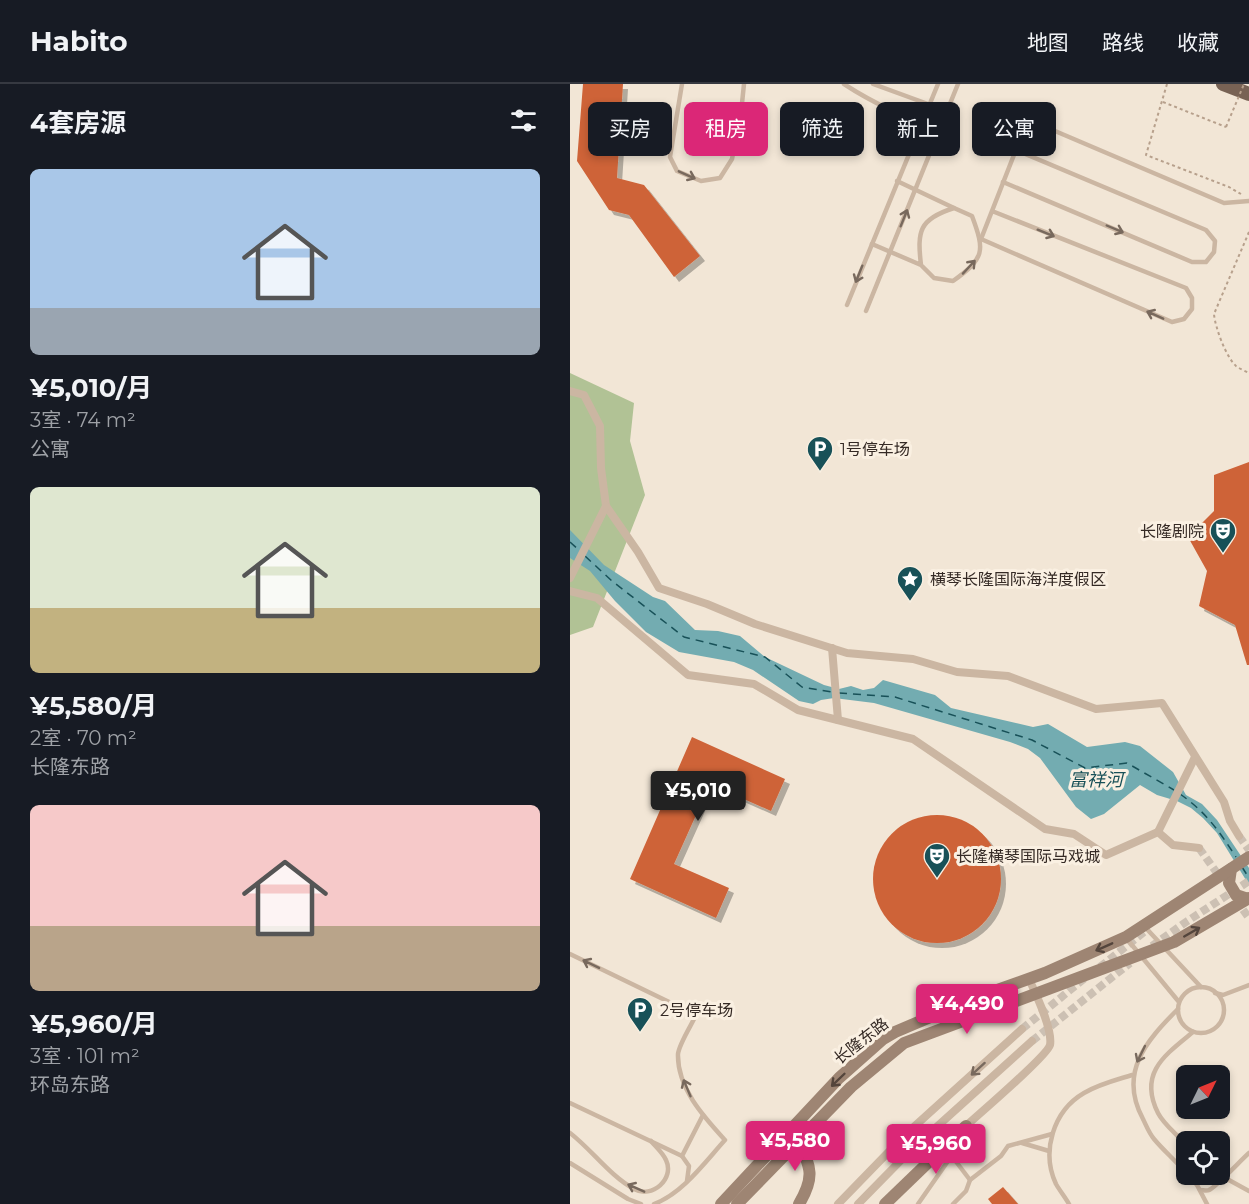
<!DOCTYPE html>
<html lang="zh">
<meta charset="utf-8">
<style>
body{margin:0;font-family:Montserrat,"Noto Sans SC",sans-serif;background:#242831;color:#f1f3f6;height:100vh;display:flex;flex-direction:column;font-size:22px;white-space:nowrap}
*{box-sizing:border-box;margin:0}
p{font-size:20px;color:#9ea1a6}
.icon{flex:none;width:33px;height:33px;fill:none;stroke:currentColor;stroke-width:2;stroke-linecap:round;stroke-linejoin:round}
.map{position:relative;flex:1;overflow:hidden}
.sheet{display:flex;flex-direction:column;background:#171b24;width:570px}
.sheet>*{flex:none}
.guide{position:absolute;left:18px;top:18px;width:570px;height:54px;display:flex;gap:12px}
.needle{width:39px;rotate:47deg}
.buttons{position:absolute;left:606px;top:981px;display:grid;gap:12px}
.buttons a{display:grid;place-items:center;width:54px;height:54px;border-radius:9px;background:#171b24;box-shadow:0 3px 9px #0003;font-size:30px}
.price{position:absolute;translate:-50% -51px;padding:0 14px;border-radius:6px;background:#db2777;color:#fff;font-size:20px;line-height:39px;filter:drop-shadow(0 2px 3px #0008)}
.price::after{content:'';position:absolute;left:50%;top:36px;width:18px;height:14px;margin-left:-9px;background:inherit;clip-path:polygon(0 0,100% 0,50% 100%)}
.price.selected{background:#222;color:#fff}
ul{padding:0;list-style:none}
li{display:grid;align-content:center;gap:12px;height:318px;padding:0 30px}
li span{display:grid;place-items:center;height:186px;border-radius:9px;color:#555}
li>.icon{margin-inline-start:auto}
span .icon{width:108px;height:108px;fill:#fffc;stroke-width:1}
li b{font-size:26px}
h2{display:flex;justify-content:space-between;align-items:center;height:72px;padding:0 30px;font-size:26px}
.tag{padding:0 21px;border-radius:9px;background:#171b24;box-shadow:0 3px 9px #0003;font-size:21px;line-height:54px}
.tag.selected{background:#db2777;color:#fff}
header{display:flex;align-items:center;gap:36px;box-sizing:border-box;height:84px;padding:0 30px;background:#171b24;border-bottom:2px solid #363941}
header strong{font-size:28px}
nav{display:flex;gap:33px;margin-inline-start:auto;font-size:21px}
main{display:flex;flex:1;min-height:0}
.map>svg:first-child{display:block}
</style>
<header>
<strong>Habito</strong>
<nav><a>地图</a><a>路线</a><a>收藏</a></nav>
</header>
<main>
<section class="sheet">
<h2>4套房源<svg class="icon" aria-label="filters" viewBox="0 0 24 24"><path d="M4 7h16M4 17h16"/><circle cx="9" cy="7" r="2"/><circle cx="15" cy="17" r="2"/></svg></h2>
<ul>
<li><span style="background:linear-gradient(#a9c7e8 75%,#9aa5b1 0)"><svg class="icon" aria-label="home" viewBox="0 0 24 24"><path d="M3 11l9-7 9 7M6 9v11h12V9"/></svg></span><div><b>¥5,010/月</b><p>3室 · 74 m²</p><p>公寓</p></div></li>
<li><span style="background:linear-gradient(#dfe7d0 65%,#c2b280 0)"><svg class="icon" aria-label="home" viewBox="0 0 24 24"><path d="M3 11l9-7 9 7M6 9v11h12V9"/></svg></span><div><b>¥5,580/月</b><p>2室 · 70 m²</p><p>长隆东路</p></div></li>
<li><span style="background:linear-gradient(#f6c9c9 65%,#b9a48a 0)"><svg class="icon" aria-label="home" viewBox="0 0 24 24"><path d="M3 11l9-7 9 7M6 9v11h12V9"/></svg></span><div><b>¥5,960/月</b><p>3室 · 101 m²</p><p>环岛东路</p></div></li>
</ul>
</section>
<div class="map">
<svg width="679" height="1120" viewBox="0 0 679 1120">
<defs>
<filter id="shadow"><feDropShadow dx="5" dy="5" stdDeviation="0" flood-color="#0004"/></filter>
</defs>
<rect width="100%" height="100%" fill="#f2e6d6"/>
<polygon fill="#b1c295" points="0,289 64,319 60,357 75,411 23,543 0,551"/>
<polygon fill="#73acb1" points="0,446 34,481 83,513 95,517 125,546 148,547 170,552 195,573 254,601 269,605 281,602 293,606 304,604 313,596 365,611 381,624 463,643 478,640 517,663 555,658 570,662 603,688 616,711 632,720 647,736 679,784 679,801 647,749 633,734 621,724 607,717 587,711 570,701 534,730 521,735 506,723 470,674 458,665 440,658 304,619 264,614 251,616 243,620 229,617 183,586 164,578 109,568 76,548 45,517 20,487 0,474"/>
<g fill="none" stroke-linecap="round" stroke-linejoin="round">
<g stroke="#185158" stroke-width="1.5" stroke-dasharray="8 6" stroke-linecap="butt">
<polyline points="0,458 9,466"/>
<polyline points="15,472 42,497 114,553 195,573 232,603 262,608"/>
<polyline points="269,609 325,613 462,656 515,684 557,679 604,706"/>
<path d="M610 710C636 728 649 747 666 773"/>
<polyline points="672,783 679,794"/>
</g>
</g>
<g fill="#ce6338" filter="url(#shadow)">
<polygon points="13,0 53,0 47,94 74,101 130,172 104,193 59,131 39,126 7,77"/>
<polygon points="679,378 679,581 677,581 665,541 629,522 637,487 618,453 644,427 644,391"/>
<polygon points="122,653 215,695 201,727 140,700 104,780 159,804 146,834 60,795"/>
<circle cx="367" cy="795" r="64"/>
<polygon points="433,1103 448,1120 422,1120 418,1115"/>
</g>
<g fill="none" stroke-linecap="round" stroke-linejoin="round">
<g stroke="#ccc0b3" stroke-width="8" stroke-dasharray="8 4" stroke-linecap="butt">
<polyline points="669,752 679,766"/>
<polyline points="629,764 652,796"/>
<polyline points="666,816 679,834"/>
<polyline points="582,862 616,838 679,797"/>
<polyline points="530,883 579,844"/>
<polyline points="452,945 515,894"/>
<polyline points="462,957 560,879"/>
</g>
<g stroke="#b7a08c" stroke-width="2" stroke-dasharray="3 3" stroke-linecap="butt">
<polyline points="597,0 576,71 659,103 671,110"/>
<polyline points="593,18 656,43"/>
<path d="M679 148 644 230C645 243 656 273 666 282 670 285 675 287 679 289"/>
</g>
<g stroke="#cbb6a2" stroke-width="4.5">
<polyline points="112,0 100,73 107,87 131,97 150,94 162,75 171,29 174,0"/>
<path d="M274 0C303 19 336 34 370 46"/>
<polyline points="303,0 377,27"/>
<polyline points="327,97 384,124"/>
<polyline points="433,98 622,178 636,178 644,168 645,157 636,146 446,66"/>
<polyline points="422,127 616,204 622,214 622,225 614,235 602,238 411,155 451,53 465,44 485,47 654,119 679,117"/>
<path d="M302 160 351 181 364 194 383 197C415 174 415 167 402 132L384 124C349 135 347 147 351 181"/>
<polyline points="277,221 368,0"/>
<polyline points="296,227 388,0"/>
<polyline points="574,842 631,903"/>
<polyline points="557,855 609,918"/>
<path d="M0 870 126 931C122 940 109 960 108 970 107 1004 134 1033 155 1056 135 1078 113 1109 84 1120"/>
<circle cx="631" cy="926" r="23"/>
<polyline points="645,909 653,911 679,901"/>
<path d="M608 925C576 957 548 989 573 1035 576 1041 579 1049 584 1055 594 1067 606 1077 616 1089"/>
<polyline points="0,1019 112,1072"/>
<path d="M0 1049C22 1066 40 1092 64 1105 82 1115 105 1095 96 1076 93 1069 86 1063 81 1057"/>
<polyline points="452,1059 479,1067"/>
<path d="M616 1061C608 1051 594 1041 588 1029 568 989 595 971 623 948"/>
<polyline points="381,1071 400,1096"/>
<polyline points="0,1079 58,1115 71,1120"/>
<polyline points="618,1090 627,1101 637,1120"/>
<polyline points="648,1090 679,1107"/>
<polyline points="117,1097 119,1082 112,1072 133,1031"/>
<path d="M630 1106C633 1106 637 1107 639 1106 645 1104 672 1075 679 1069"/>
<polyline points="348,1120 378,1077 385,1059"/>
<polyline points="383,1120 396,1107 400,1096 431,1072 438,1062 482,1050"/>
<path d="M499 1120C495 1113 490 1107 486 1100 471 1068 483 1027 514 1009 529 1000 546 996 562 991"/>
</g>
<g stroke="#cbb6a2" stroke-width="8">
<polyline points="0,307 14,311 30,342 31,384 36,422 68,468 89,504 137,520 185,540 277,569 343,575 387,588 438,592 526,625 592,619 654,718 660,737 669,752"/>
<polyline points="0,494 36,422"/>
<polyline points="0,507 27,514 118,591 184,600 228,626 343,655 475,745 504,750 536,771 588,748 603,761 629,764"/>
<polyline points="262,564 268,636"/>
<polyline points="588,748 625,673"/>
<path d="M396 1042C409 1030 477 972 480 961 483 946 466 910 459 895"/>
<polyline points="268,1120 336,1050 452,945"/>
<polyline points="288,1120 341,1066 462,957"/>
</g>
<g stroke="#9e8573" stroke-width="12">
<polyline points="661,785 659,799 666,811 678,815"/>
<path d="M229 1057C241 1084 245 1093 229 1120"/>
<polyline points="151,1120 269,994 313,955 325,948 405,914 475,889 556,853 679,773"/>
<polyline points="167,1120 281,1003 334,959 604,858 679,814"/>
<polyline points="315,1120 396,1042"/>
</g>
<polyline stroke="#786254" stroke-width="14" points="653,0 679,10"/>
<polyline stroke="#b7a08c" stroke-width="2" stroke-dasharray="3 3" stroke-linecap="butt" points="656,43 674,0"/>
</g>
<defs><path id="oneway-shaft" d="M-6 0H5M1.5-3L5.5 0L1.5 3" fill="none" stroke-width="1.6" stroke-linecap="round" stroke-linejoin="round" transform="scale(1.5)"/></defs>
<g stroke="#78695d">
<use href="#oneway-shaft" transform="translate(117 91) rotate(24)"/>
<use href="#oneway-shaft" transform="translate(334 134) rotate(-68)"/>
<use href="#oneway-shaft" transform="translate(545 145) rotate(23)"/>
<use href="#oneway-shaft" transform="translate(476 149) rotate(22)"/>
<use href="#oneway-shaft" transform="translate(399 183) rotate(-47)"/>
<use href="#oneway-shaft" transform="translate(289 190) rotate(112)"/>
<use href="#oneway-shaft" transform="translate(585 231) rotate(-156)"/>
<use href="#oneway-shaft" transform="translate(21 880) rotate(-154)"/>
<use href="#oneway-shaft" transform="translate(571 970) rotate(116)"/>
<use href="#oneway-shaft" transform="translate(408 985) rotate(138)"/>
<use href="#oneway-shaft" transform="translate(117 1004) rotate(-113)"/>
<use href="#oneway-shaft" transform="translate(66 1104) rotate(-156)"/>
</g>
<g stroke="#54453c">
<use href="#oneway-shaft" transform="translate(622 848) rotate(-30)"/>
<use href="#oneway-shaft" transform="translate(534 863) rotate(156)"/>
<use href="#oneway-shaft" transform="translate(268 996) rotate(136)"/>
</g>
<defs>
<g id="parking-pin" transform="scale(1.35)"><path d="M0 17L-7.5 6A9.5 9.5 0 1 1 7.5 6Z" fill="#185158" stroke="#faf0e2"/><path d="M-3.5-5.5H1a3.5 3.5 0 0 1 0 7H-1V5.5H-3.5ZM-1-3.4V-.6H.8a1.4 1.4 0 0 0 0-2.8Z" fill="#fff"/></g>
<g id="theatre-pin" transform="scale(1.35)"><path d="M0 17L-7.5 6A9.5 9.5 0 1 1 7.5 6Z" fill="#185158" stroke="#faf0e2"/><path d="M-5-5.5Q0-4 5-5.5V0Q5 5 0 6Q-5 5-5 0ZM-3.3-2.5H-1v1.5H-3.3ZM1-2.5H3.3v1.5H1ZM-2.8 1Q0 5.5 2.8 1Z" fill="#fff"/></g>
<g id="sight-pin" transform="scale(1.35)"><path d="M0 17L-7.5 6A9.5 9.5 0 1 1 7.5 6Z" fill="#185158" stroke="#faf0e2"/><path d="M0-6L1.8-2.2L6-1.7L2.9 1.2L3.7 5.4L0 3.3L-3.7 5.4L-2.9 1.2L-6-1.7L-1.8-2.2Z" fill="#fff"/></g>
</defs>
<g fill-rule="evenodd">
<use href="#parking-pin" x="250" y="365"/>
<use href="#theatre-pin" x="653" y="447"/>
<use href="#sight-pin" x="340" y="495"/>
<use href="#theatre-pin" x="367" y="772"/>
<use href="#parking-pin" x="70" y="926"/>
</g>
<g text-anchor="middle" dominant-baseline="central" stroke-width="6" stroke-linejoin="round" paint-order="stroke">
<g font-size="16" fill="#352a25" stroke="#faf0e2" text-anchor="start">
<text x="270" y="365">1号停车场</text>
<text x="634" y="447" text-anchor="end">长隆剧院</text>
<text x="360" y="495">横琴长隆国际海洋度假区</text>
<text x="386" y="772">长隆横琴国际马戏城</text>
<text x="90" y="926">2号停车场</text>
</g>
<g font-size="16" fill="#352a25" stroke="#faf0e2">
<text transform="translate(291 957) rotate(-38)">长隆东路</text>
</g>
<g font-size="18" font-style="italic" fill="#185158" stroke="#faf0e2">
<text x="526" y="696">富祥河</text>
</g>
</g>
</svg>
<div class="buttons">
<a><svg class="needle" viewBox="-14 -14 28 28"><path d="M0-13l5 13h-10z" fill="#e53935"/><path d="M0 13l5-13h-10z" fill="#9ea1a6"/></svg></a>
<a><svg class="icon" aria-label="locate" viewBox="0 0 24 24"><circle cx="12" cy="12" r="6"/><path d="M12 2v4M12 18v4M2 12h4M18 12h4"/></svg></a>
</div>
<b class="price selected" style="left:128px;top:738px">¥5,010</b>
<b class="price" style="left:397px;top:951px">¥4,490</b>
<b class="price" style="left:225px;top:1088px">¥5,580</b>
<b class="price" style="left:366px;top:1091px">¥5,960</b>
<div class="guide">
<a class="tag">买房</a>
<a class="tag selected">租房</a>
<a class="tag">筛选</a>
<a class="tag">新上</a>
<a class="tag">公寓</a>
</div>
</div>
</main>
